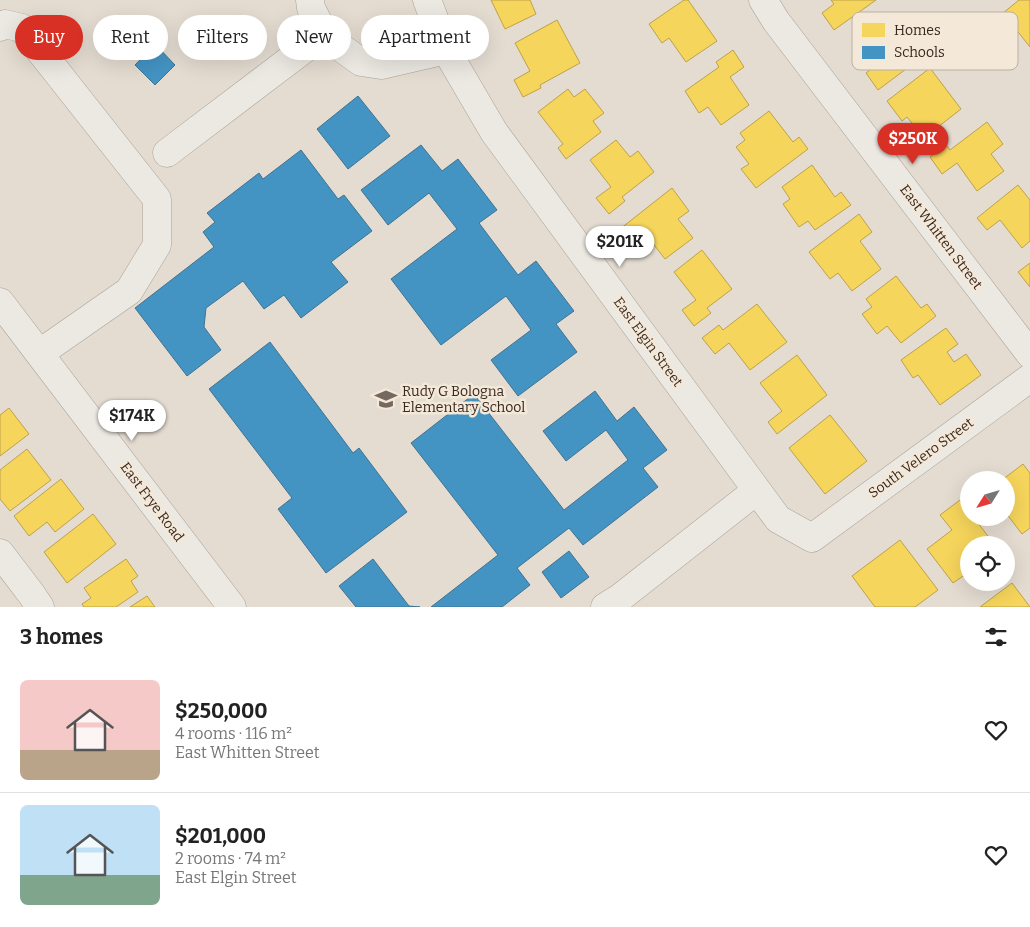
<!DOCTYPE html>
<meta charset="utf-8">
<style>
body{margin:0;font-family:Bitter,serif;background:#f6f6f6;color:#222;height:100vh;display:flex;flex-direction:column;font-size:19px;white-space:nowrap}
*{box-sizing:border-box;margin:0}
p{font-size:16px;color:#767676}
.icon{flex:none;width:28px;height:28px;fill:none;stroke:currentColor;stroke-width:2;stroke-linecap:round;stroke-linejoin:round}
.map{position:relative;height:607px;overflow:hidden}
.drawer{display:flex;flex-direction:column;background:#fff;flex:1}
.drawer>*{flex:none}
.top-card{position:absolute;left:15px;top:15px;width:500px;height:45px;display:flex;gap:10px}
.needle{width:32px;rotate:233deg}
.controls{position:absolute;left:960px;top:471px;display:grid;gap:10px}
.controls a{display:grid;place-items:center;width:55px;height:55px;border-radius:50%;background:#fff;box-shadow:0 5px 20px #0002;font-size:25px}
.price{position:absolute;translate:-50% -42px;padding:0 11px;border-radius:18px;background:#fff;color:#222;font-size:16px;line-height:32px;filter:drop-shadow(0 1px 2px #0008)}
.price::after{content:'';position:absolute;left:50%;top:30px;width:15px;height:11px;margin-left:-8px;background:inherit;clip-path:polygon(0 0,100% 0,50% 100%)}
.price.current{background:#d93025;color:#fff}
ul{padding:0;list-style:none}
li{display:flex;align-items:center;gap:15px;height:125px;padding:0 20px}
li+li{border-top:1px solid #e0e0e0}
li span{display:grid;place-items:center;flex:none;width:140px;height:100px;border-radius:8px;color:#555}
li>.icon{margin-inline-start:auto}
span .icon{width:60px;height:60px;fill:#fffc;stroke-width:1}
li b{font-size:21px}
h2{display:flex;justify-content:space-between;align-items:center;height:60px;padding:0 20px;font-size:21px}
.pill{padding:0 18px;border-radius:22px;background:#fff;box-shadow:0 5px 20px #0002;font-size:18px;line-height:45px}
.pill.current{background:#d93025;color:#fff}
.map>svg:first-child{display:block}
</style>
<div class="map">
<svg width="1030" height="607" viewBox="0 0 1030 607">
<rect width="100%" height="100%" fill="#e4dcd1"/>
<g fill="#f6d55c" stroke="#bda14a">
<polygon points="491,0 530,0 536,14 505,29"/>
<polygon points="684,0 688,0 717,41 686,62 669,38 662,43 649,24"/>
<polygon points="831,0 876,0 834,30 822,13 834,4"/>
<polygon points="1019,0 1030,0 1030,47 1003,13"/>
<polygon points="889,18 905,40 912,35 926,54 878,90 866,73 879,63 875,57 865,64 852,46"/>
<polygon points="557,20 580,63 540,85 541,88 523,97 514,80 530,71 515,43"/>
<polygon points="733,50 744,67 730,77 749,105 721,125 708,107 699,113 685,91 719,67 716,62"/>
<polygon points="930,68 961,109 924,138 907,117 902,121 887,101"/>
<polygon points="568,89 574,97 585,89 604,113 593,121 601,132 566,159 558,148 563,144 538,112"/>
<polygon points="769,111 793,142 799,137 808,149 756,188 741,169 749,164 736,147 745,140 740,133"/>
<polygon points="987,122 1003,144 991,154 1004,171 977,191 957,163 942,174 930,157 946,145 950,150"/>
<polygon points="616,140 630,157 638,151 654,172 622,197 625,201 609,214 596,198 611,187 590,160"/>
<polygon points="812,165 835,197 841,192 851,205 815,230 808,221 799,227 783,204 790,199 782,187"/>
<polygon points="1018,185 1030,200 1030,241 1022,248 1000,220 987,230 977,218"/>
<polygon points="672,188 689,211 678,219 693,238 665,259 644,232 630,242 620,229"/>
<polygon points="859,214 872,232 860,241 881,269 852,291 838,273 830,279 809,252"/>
<polygon points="702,250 732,289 707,308 711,313 694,326 682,310 696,300 674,272"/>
<polygon points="1030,263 1030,287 1018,272"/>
<polygon points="896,276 921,308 927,304 936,316 901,343 887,326 877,334 862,314 872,307 866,299"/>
<polygon points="757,304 787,342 750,370 729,343 715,354 702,338 719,325 723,330"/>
<polygon points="946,328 958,344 947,352 954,362 966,354 981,375 940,405 918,375 913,378 901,360"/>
<polygon points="797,355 827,395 777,434 768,422 782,411 760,383"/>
<polygon points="9,408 29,434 0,456 0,415"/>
<polygon points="830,415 867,461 825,494 789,448"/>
<polygon points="27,449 51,480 10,511 0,499 0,470"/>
<polygon points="1023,464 1030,473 1030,528 1022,534 1006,513 1006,480 1002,480"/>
<polygon points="61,479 84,509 55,532 47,522 29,536 14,516"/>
<polygon points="960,500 969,511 969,518 974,518 995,545 969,545 969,572 953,583 927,549 952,530 940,515"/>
<polygon points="93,514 116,544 67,583 44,552"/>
<polygon points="900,540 938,590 915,607 875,607 852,576"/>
<polygon points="126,559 138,576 131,581 138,592 116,607 84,607 82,604 91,598 84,588"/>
<polygon points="1012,583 1030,607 980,607"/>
<polygon points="147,596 155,607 130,607"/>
</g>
<g fill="#4393c3" stroke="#407392">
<polygon points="155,44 175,65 155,85 135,65"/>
<polygon points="358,96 390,136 348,169 317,129"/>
<polygon points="421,145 442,171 458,159 497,210 479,223 518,275 536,261 574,311 556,324 577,352 518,396 491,360 531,330 506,296 441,345 391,279 457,229 429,193 388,225 361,190"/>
<polygon points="301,150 338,199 344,195 372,231 331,262 348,282 301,318 284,295 264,309 243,281 206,308 204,327 221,350 187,376 135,308 214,247 203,232 215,222 207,213 259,173 263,179"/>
<polygon points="270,342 353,453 359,448 407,512 326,573 278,509 292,498 209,389"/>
<polygon points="595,391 617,421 634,407 667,450 643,468 658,487 583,545 569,528 517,568 530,585 502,607 431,607 498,555 411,443 474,394 564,510 628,460 606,430 566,461 543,431"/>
<polygon points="569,551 589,577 561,598 542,572"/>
<polygon points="373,559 409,606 420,607 356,607 339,586"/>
</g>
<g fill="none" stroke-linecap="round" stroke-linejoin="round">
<g stroke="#aaa299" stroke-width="29">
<g id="minor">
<polyline points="310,0 311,8 324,34 333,42 361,62 381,65 446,50"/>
<polyline points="427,0 446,50 494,132 778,519 812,538 1030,378"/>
<polyline points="763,0 776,21 1030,354"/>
<polyline points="0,27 5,24 22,28 157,199 157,245 129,291 40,353"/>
<polyline points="167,153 324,34"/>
<polyline points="0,302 232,607"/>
<polyline points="0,553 32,595 40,607"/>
<polyline points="605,607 621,597 756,491"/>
</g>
</g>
<use href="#minor" stroke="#ece8e2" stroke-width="28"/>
</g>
<defs>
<g id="school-bare" transform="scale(1.725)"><path d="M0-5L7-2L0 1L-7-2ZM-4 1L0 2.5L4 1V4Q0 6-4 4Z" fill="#74685f" stroke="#f4e8d8" stroke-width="2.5" paint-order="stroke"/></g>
</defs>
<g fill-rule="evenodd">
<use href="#school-bare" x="386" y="399"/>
</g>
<g text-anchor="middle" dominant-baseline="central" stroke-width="5" stroke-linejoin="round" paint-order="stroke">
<g font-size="14" fill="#382921" stroke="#f4e8d8">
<text transform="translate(941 237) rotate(53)">East Whitten Street</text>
<text transform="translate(648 342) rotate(54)">East Elgin Street</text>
<text transform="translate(921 458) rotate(-36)">South Velero Street</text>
<text transform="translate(152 502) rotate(53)">East Frye Road</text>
</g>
<g font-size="14" fill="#382921" stroke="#f4e8d8" text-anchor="start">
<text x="402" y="391">Rudy G Bologna<tspan x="402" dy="16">Elementary School</tspan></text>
</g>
</g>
<rect x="852" y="12" width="166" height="58" rx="8" fill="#f4e8d8" stroke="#bcafa1" stroke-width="1"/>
<rect x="862" y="23" width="23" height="14" fill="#f6d55c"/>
<rect x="862" y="46" width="23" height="13" fill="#4393c3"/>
<g font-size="14" fill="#382921">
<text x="894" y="35">Homes</text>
<text x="894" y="57">Schools</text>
</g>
</svg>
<div class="controls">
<a><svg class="needle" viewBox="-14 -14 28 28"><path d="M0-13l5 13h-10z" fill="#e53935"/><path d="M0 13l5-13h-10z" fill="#767676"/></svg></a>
<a><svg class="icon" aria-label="locate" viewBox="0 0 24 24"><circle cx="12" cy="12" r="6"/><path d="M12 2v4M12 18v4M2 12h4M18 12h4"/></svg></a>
</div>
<b class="price current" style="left:913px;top:165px">$250K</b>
<b class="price" style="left:620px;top:268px">$201K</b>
<b class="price" style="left:132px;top:442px">$174K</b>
<div class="top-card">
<a class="pill current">Buy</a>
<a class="pill">Rent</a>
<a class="pill">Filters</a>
<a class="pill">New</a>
<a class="pill">Apartment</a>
</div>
</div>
<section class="drawer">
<h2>3 homes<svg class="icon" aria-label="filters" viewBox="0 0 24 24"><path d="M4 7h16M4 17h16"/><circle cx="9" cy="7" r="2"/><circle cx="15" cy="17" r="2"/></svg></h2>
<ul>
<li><span style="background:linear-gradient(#f6c9c9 70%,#b9a48a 0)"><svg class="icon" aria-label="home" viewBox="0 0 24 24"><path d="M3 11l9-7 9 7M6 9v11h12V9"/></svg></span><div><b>$250,000</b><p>4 rooms · 116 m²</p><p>East Whitten Street</p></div><svg class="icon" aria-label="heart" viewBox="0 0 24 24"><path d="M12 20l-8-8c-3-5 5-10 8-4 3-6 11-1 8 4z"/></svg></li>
<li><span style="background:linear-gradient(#bfe0f5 70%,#7fa58c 0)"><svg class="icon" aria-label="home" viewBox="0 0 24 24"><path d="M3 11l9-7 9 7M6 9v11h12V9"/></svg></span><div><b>$201,000</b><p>2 rooms · 74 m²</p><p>East Elgin Street</p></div><svg class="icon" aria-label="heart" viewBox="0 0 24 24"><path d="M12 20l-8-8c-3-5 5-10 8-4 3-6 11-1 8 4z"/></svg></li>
</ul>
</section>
